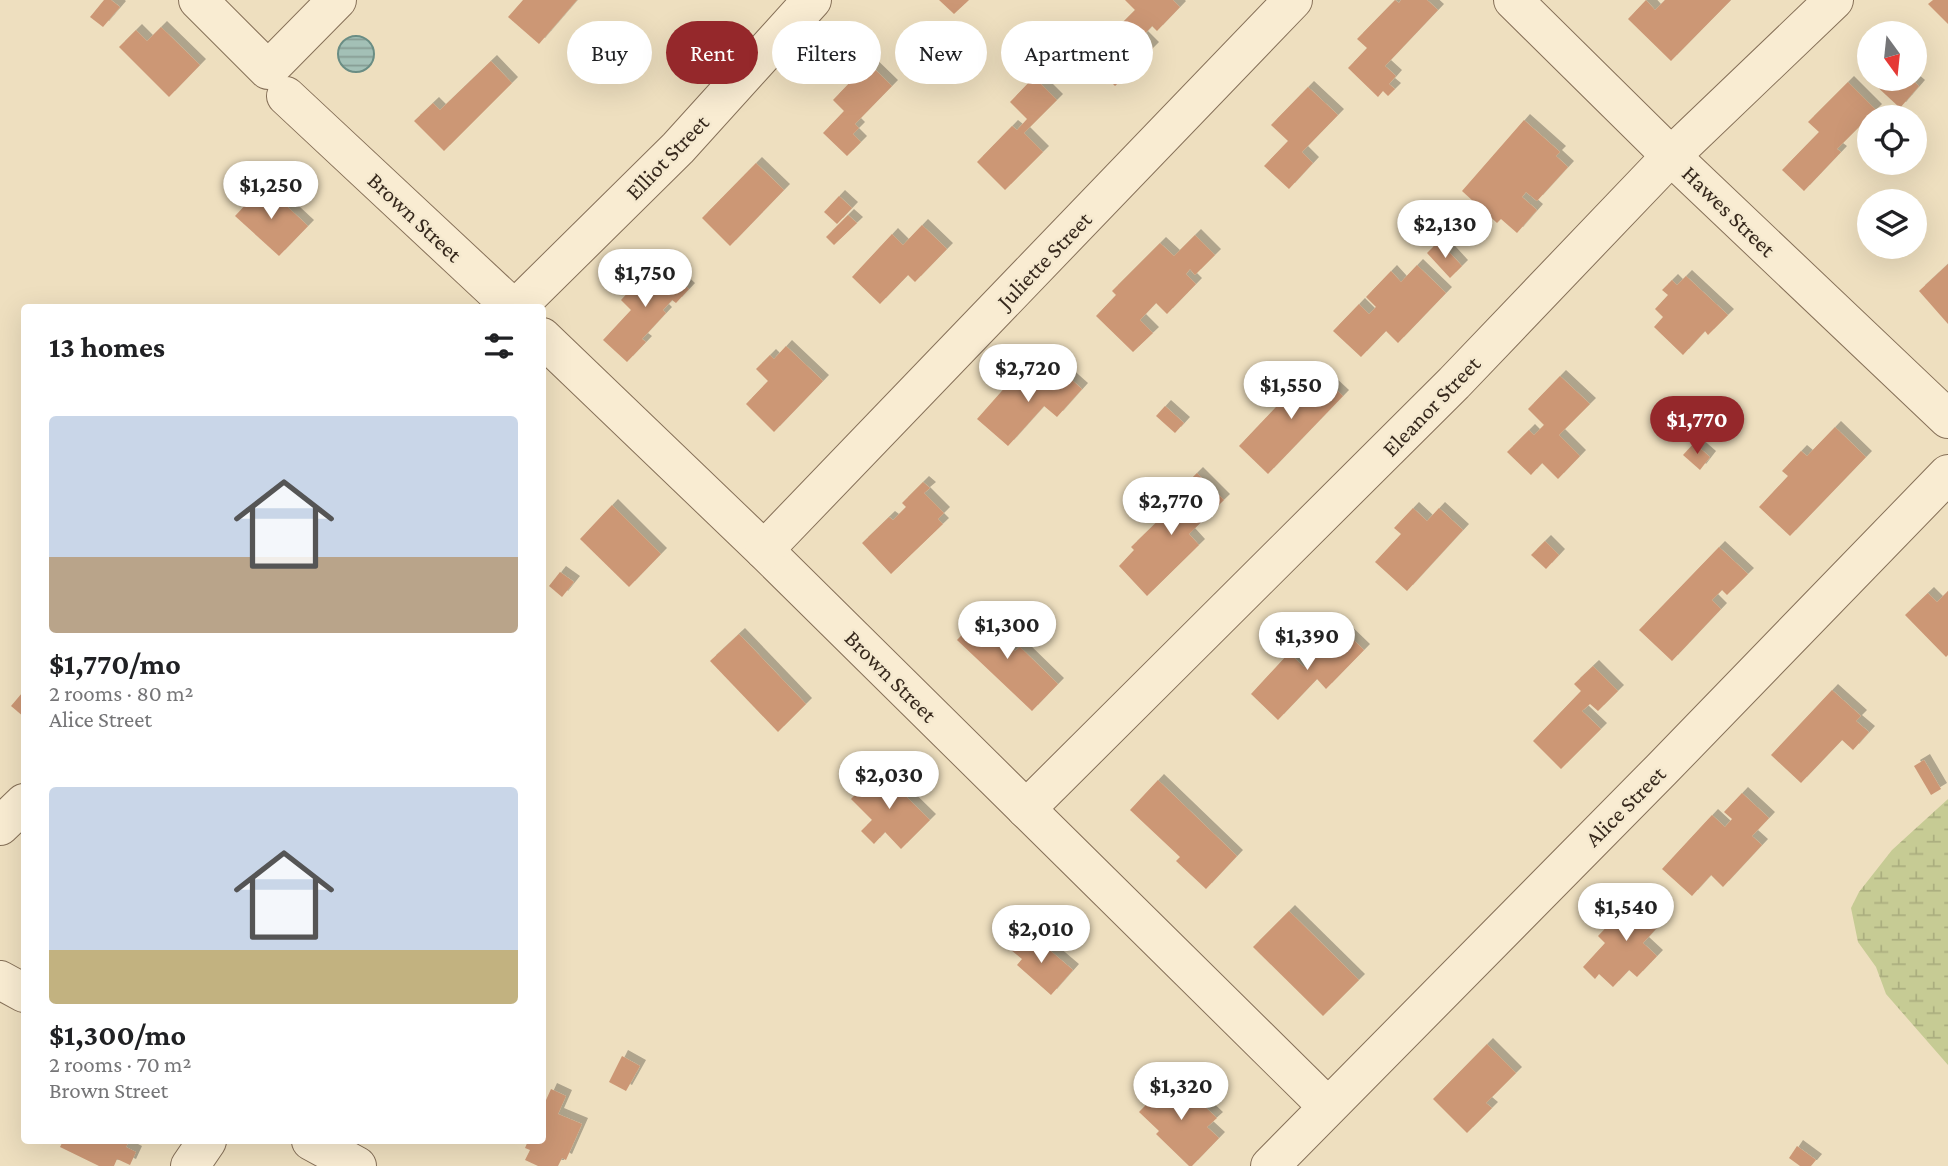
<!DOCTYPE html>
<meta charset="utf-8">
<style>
body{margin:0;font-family:"Crimson Pro",serif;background:#f6f6f6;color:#202124;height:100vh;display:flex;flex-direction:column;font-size:26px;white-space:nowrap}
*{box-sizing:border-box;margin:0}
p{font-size:23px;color:#757577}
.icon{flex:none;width:38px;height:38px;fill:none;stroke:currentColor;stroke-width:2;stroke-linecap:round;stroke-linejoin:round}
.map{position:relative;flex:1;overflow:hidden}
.sheet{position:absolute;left:21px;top:304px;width:525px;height:840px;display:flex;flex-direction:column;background:#fff;border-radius:7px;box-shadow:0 7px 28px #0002}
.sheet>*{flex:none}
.hud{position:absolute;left:567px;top:21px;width:665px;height:63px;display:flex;gap:14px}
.needle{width:46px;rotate:165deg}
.buttons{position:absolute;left:1857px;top:21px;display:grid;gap:14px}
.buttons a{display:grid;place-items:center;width:70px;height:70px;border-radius:50%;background:#fff;box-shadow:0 7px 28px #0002;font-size:35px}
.price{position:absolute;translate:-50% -60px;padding:0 16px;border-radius:24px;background:#fff;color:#222;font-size:23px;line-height:46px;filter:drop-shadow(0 2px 4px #0008)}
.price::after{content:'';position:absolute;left:50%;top:42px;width:21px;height:16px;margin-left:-10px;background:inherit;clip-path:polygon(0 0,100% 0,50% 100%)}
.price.on{background:#95282b;color:#fff}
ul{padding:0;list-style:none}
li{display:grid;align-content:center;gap:14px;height:371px;padding:0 28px}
li span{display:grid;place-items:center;height:217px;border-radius:7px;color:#555}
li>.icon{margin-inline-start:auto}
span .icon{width:126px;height:126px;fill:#fffc;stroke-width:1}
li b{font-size:30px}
h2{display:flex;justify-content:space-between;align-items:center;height:84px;padding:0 28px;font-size:30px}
.chip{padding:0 24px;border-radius:32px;background:#fff;box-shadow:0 7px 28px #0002;font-size:24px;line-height:63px}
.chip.on{background:#95282b;color:#fff}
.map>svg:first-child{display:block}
</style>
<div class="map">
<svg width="1948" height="1166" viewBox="0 0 1948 1166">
<defs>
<pattern id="wetland-marsh" width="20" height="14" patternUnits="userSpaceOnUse" patternTransform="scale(1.75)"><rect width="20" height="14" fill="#c6cb94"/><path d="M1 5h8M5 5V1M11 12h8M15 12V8" fill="none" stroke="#abae7f"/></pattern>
<pattern id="water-rules" width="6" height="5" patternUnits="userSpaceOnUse" patternTransform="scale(1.75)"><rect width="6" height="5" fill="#a3c0b6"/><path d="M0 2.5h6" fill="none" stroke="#869c93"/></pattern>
<filter id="shadow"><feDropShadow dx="6" dy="-6" stdDeviation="0" flood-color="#0004"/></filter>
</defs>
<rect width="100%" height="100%" fill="#eedfbf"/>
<polygon fill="url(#wetland-marsh)" points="1948,799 1948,1065 1886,994 1876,967 1858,942 1851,908 1859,892 1892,850"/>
<circle fill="url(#water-rules)" stroke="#6a8d84" stroke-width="2" cx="356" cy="54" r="18"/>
<g fill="#cc9775" filter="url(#shadow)">
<polygon points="104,0 111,0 120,7 103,27 90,17"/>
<polygon points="523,0 577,0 539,44 508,17"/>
<polygon points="939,0 969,0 954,14"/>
<polygon points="1125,0 1173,0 1180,7 1157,31 1152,26 1142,37 1153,48 1142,59 1146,63 1141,68 1137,65 1115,86 1087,58 1135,10"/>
<polygon points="1395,0 1399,3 1401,0 1427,0 1438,10 1385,66 1396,76 1389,84 1395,89 1388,96 1383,91 1378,97 1348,68 1367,48 1357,39"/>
<polygon points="1646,0 1655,10 1665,0 1731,0 1671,61 1628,19"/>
<polygon points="1933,0 1948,0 1948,24 1928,4"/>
<polygon points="161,27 200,65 169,97 119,47 136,30 147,41"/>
<polygon points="861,56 892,86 855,124 859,128 853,134 861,142 847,156 823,133 844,111 833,100 855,77 847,70"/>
<polygon points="491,61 512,83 444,151 414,121 433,103 440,110"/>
<polygon points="1034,77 1057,100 1024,133 1043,152 1005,190 977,162 1012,126 1017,130 1027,119 1010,102"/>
<polygon points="1876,79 1911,79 1919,86 1900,108 1873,83"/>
<polygon points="1848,82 1876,110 1837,149 1841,152 1804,191 1782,170 1819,132 1808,122"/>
<polygon points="1308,87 1338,115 1302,152 1313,163 1289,189 1264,166 1288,141 1271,125"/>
<polygon points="1524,120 1560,152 1556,156 1568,167 1537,201 1526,192 1522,197 1537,210 1517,233 1501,219 1497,223 1462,191"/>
<polygon points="756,163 784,190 730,246 702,218"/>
<polygon points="264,185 308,226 279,256 235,216"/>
<polygon points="839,196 852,208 837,224 824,212"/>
<polygon points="848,215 857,223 834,245 826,237"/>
<polygon points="922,225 947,249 915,282 908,275 880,304 852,277 892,234 903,245"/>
<polygon points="1195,235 1215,255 1195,275 1190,269 1186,274 1196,284 1167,314 1156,303 1140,320 1153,333 1133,352 1096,316 1116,295 1112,291 1160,243 1174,256"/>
<polygon points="1439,241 1462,266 1450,278 1427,253"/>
<polygon points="658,260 689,289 676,303 672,300 663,310 666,313 642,339 646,342 627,362 603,340 631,310 621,300"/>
<polygon points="1948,264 1948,324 1919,291"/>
<polygon points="1417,265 1446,293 1398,343 1386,331 1361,357 1333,331 1359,304 1369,314 1376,307 1366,297 1391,271 1401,282"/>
<polygon points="1686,276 1728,315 1708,335 1705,331 1683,355 1654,327 1663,317 1655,309 1668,295 1662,290 1672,280 1677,285"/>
<polygon points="786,346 823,381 774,432 746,404 768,381 756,369 770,355 774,359"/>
<polygon points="1055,365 1082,389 1057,417 1044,406 1008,446 977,419 1016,375 1032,390"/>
<polygon points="1313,368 1343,396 1268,474 1239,446"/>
<polygon points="1560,376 1590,404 1559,435 1580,456 1558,479 1542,463 1531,475 1507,452 1529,430 1534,435 1544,425 1528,409"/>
<polygon points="1165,406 1184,423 1175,433 1156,416"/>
<polygon points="1835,427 1866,457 1790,536 1759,507 1788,476 1782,471 1801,451 1807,456"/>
<polygon points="1694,443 1710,457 1700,470 1683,455"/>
<polygon points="1197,473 1224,500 1189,534 1199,545 1147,596 1119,566 1134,550 1131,547 1167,512 1172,518 1182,507 1173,497"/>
<polygon points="923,482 930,488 924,493 944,513 938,519 943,524 891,574 862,543 889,517 893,520 906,507 902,503"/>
<polygon points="612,505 661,554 629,587 580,539"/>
<polygon points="1413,508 1427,521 1439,508 1463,530 1407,591 1375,562 1401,534 1394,528"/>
<polygon points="1545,541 1559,555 1546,569 1531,555"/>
<polygon points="1719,547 1748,574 1727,595 1722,590 1712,600 1721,609 1672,661 1639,630"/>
<polygon points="560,572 574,582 562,597 549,586"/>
<polygon points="1948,591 1948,655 1946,657 1905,615 1928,593 1937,602"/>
<polygon points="986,609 1011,634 1004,640 1015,651 1020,647 1058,684 1032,711 957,640"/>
<polygon points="1337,624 1364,650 1326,689 1317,679 1278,720 1251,694 1289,653 1304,667 1321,649 1317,645"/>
<polygon points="739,634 806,704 778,732 710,661"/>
<polygon points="1593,666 1618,691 1598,711 1590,704 1582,711 1601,729 1561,769 1533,741 1581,691 1574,684"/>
<polygon points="1832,690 1861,716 1856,721 1869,732 1853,750 1842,740 1801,783 1771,755"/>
<polygon points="22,693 24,695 24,717 11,706"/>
<polygon points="1924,760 1941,789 1931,795 1914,766"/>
<polygon points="879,770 930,820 901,849 885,832 874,844 861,831 872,820 851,799"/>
<polygon points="1158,780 1237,856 1206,889 1176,861 1180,857 1130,810"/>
<polygon points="1742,793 1769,818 1752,836 1762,845 1723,887 1711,875 1692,896 1662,869 1712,815 1725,827 1732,819 1724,812"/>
<polygon points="1637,895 1664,920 1643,943 1657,956 1637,977 1629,970 1613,987 1599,974 1595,979 1583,967 1605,943 1598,936"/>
<polygon points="1289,911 1359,980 1323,1016 1253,947"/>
<polygon points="1023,935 1036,946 1040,942 1073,970 1051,995 1017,965 1022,959 1011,950"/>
<polygon points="1487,1044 1516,1073 1486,1103 1492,1108 1467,1133 1433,1099"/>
<polygon points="622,1056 640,1066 626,1091 609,1082"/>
<polygon points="1173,1077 1217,1118 1207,1127 1219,1138 1192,1166 1189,1166 1156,1134 1159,1131 1139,1112"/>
<polygon points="551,1089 566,1096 558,1114 582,1124 566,1160 562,1158 558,1166 538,1166 525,1160 530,1150 525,1148 528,1141 542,1141 542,1109"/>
<polygon points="63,1141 129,1141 126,1147 136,1152 130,1165 117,1159 114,1166 99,1166 60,1147"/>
<polygon points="1797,1146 1816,1160 1811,1166 1800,1166 1789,1158"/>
</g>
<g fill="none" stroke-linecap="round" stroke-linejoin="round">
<g stroke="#867058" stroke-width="40">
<g id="minor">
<polyline points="198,0 268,70 337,0"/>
<polyline points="1513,0 1671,156 1948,419"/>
<polyline points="286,96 513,308"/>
<polyline points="516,308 678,148 812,0"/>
<polyline points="542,337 764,550 1327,1106"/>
<polyline points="764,550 1293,0"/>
<polyline points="1026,809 1454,383 1671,156 1834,0"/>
<polyline points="0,826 24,803"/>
<polyline points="0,980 24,993"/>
<polyline points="311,1141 357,1166"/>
<polyline points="190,1166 207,1141"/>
<polyline points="1270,1166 1661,770 1948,474"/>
</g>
</g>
<use href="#minor" stroke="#f9ecd2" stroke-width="38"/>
</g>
<g text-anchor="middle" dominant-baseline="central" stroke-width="5" stroke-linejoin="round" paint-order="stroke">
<g font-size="23" fill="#36281c" stroke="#f5e9cf">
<text transform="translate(667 157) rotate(-46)">Elliot Street</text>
<text transform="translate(1729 211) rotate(44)">Hawes Street</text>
<text transform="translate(415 217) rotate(43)">Brown Street</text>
<text transform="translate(1044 260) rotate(-46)">Juliette Street</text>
<text transform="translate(1431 406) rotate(-46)">Eleanor Street</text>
<text transform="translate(891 676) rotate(45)">Brown Street</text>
<text transform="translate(1625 806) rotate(-45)">Alice Street</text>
</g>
</g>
</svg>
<div class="buttons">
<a><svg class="needle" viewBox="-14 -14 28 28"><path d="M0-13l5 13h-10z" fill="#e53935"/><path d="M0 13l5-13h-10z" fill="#757577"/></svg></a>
<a><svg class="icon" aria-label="locate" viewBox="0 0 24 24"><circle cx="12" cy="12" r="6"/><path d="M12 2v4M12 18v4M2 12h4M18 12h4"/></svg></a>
<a><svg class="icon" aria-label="layers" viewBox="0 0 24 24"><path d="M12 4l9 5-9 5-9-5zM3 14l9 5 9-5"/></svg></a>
</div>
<b class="price" style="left:271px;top:221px">$1,250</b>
<b class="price" style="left:1445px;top:260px">$2,130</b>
<b class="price" style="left:645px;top:309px">$1,750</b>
<b class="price" style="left:1028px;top:404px">$2,720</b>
<b class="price" style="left:1291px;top:421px">$1,550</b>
<b class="price on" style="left:1697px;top:456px">$1,770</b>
<b class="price" style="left:1171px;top:537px">$2,770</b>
<b class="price" style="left:1007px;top:661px">$1,300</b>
<b class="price" style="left:1307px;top:672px">$1,390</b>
<b class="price" style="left:889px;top:811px">$2,030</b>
<b class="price" style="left:1626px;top:943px">$1,540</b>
<b class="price" style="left:1041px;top:965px">$2,010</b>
<b class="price" style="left:1181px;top:1122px">$1,320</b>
<div class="hud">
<a class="chip">Buy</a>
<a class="chip on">Rent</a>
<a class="chip">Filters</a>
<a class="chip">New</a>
<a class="chip">Apartment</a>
</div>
<section class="sheet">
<h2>13 homes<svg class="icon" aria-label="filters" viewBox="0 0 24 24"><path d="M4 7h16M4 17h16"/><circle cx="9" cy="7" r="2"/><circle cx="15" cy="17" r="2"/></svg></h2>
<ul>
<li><span style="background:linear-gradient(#c9d6e8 65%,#b9a48a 0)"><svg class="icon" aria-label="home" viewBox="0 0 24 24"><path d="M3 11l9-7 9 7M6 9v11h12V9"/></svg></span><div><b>$1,770/mo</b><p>2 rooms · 80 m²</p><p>Alice Street</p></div></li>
<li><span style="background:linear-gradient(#c9d6e8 75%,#c2b280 0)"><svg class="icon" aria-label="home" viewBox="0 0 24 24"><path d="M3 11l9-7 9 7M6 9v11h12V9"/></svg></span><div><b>$1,300/mo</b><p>2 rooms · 70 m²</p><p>Brown Street</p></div></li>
</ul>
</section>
</div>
